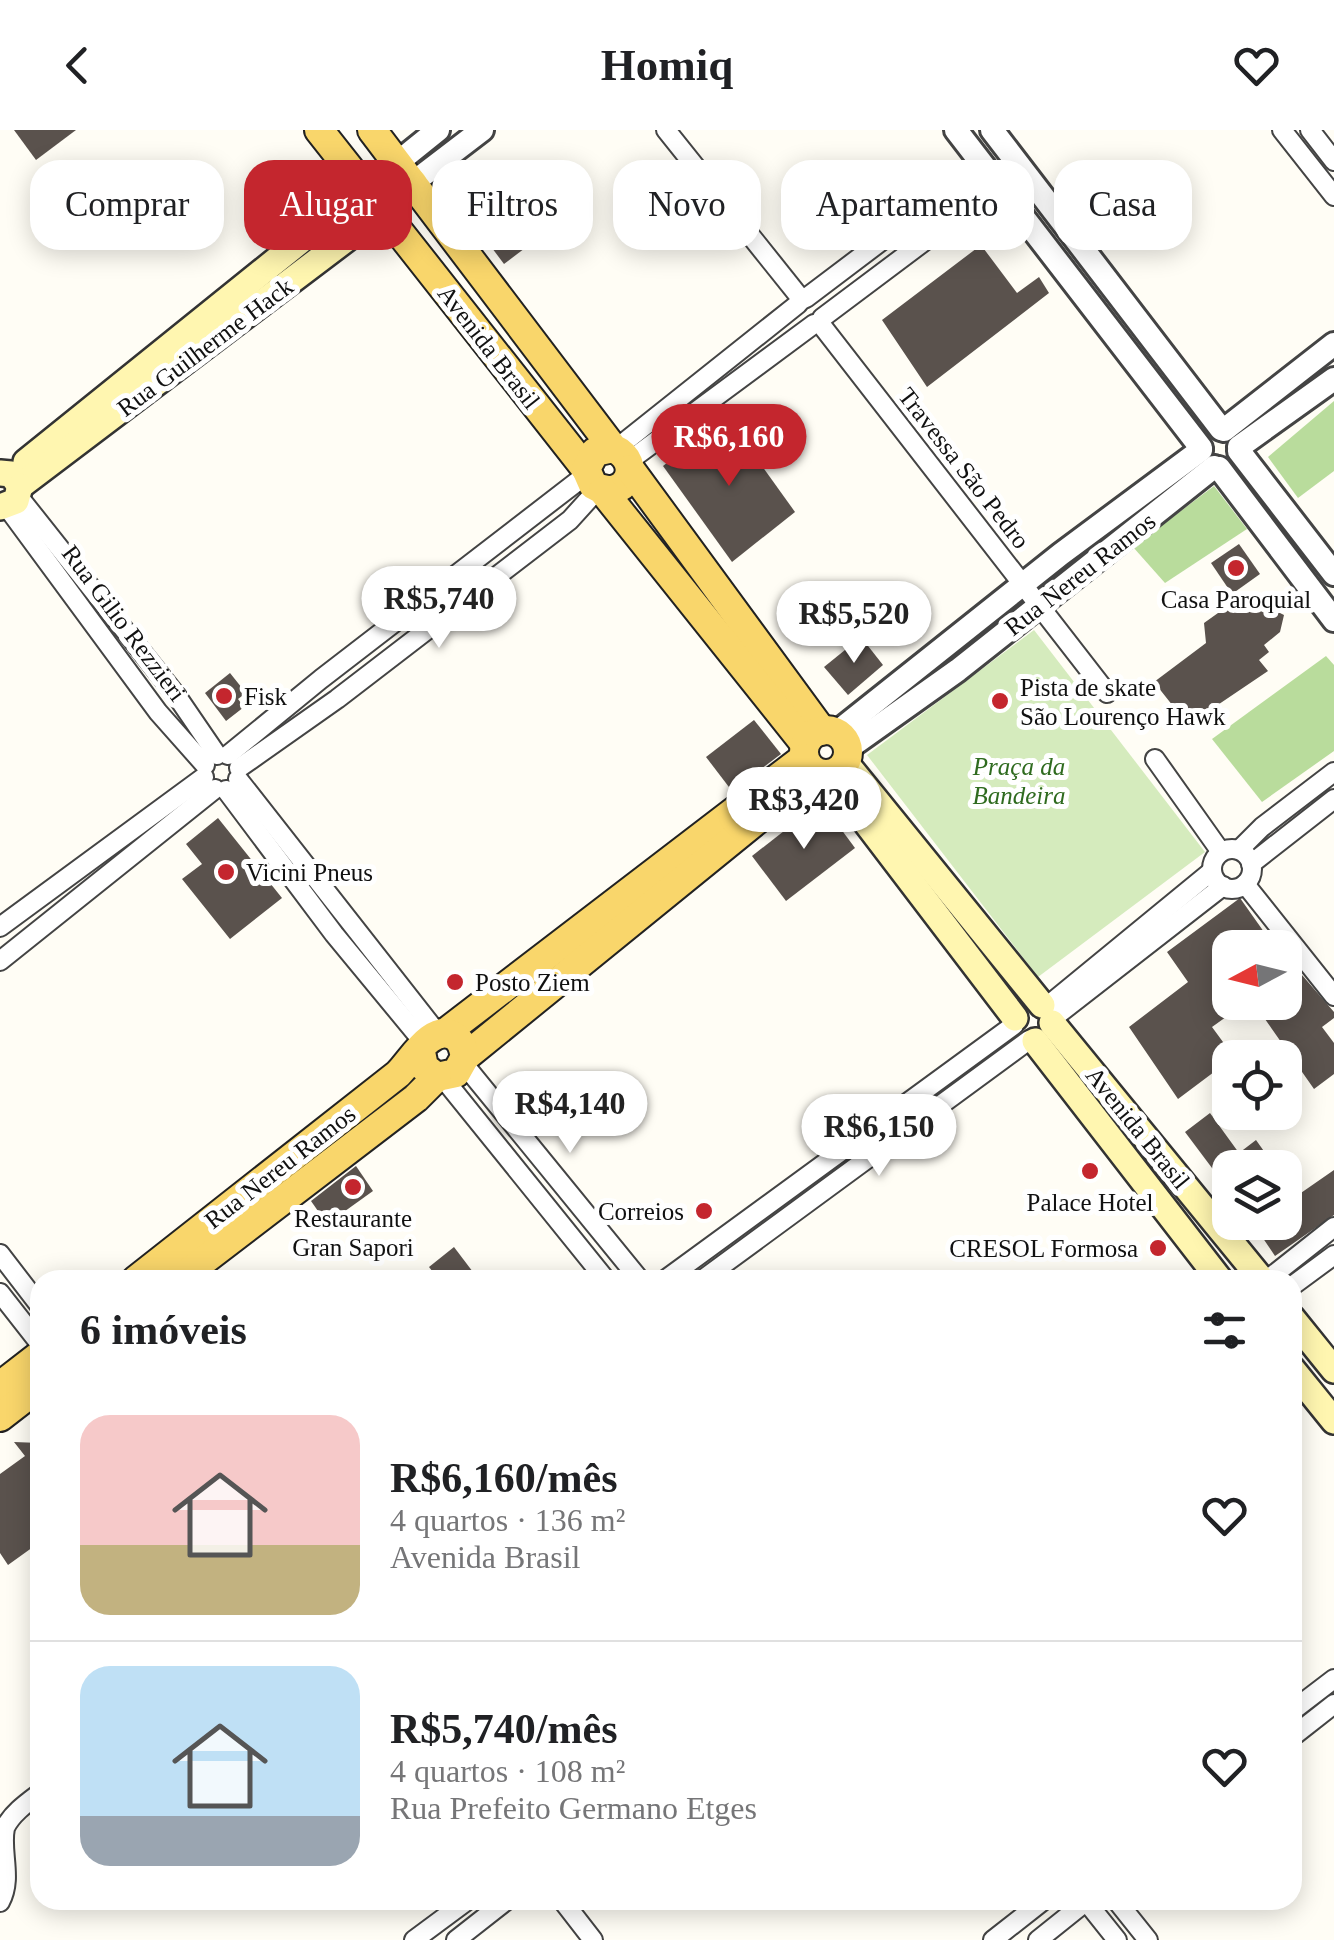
<!DOCTYPE html>
<html lang="pt">
<meta charset="utf-8">
<style>
body{margin:0;font-family:Georgia,serif;background:#f2f2f2;color:#202124;height:100vh;display:flex;flex-direction:column;font-size:38px;white-space:nowrap}
*{box-sizing:border-box;margin:0}
p{font-size:32px;color:#757577}
.icon{flex:none;width:55px;height:55px;fill:none;stroke:currentColor;stroke-width:2;stroke-linecap:round;stroke-linejoin:round}
.map{position:relative;flex:1;overflow:hidden}
.details{position:absolute;left:30px;top:1140px;width:1272px;height:640px;display:flex;flex-direction:column;background:#fff;border-radius:30px;box-shadow:0 5px 25px #0003}
.details>*{flex:none}
.hud{position:absolute;left:30px;top:30px;width:1275px;height:90px;display:flex;gap:20px}
.needle{width:65px;rotate:263deg}
.fabs{position:absolute;left:1212px;top:800px;display:grid;gap:20px}
.fabs a{display:grid;place-items:center;width:90px;height:90px;border-radius:20px;background:#fff;box-shadow:0 5px 25px #0003;font-size:50px}
.price{position:absolute;translate:-50% -85px;padding:0 22px;border-radius:35px;background:#fff;color:#222;font-size:32px;line-height:65px;filter:drop-shadow(0 2px 5px #0008)}
.price::after{content:'';position:absolute;left:50%;top:60px;width:30px;height:22px;margin-left:-15px;background:inherit;clip-path:polygon(0 0,100% 0,50% 100%)}
.price.on{background:#c4262e;color:#fff}
ul{padding:0;list-style:none}
li{display:flex;align-items:center;gap:30px;height:250px;padding:0 50px}
li+li{border-top:2px solid #e0e0e0}
li span{display:grid;place-items:center;flex:none;width:280px;height:200px;border-radius:30px;color:#555}
li>.icon{margin-inline-start:auto}
span .icon{width:120px;height:120px;fill:#fffc;stroke-width:1}
li b{font-size:42px}
h2{display:flex;justify-content:space-between;align-items:center;height:120px;padding:0 50px;font-size:42px}
.chip{padding:0 35px;border-radius:30px;background:#fff;box-shadow:0 5px 25px #0003;font-size:35px;line-height:90px}
.chip.on{background:#c4262e;color:#fff}
header{display:flex;justify-content:space-between;align-items:center;height:130px;padding:0 50px;background:#fff;font-size:45px;font-weight:700}
.map>svg:first-child{display:block}
</style>
<header><svg class="icon" aria-label="back" viewBox="0 0 24 24"><path d="M15 5l-7 7 7 7"/></svg>Homiq<svg class="icon" aria-label="heart" viewBox="0 0 24 24"><path d="M12 20l-8-8c-3-5 5-10 8-4 3-6 11-1 8 4z"/></svg></header>
<div class="map">
<svg width="1334" height="1810" viewBox="0 0 1334 1810">
<rect width="100%" height="100%" fill="#fffdf5"/>
<polygon fill="#d5ebbd" points="1034,500 1205,722 1038,847 867,625"/>
<g fill="#b9dc9c">
<polygon points="1334,271 1334,341 1298,368 1268,327"/>
<polygon points="1214,356 1247,399 1165,453 1133,417"/>
<polygon points="1326,526 1334,535 1334,621 1262,672 1212,609"/>
</g>
<g fill="#5a524d">
<polygon points="14,0 76,0 36,30"/>
<polygon points="513,70 541,106 504,134 477,98"/>
<polygon points="981,115 1017,163 1039,147 1049,163 927,257 882,190"/>
<polygon points="726,286 795,382 732,432 663,336"/>
<polygon points="1239,414 1260,444 1232,464 1211,433"/>
<polygon points="1239,468 1256,483 1266,476 1284,485 1280,502 1264,515 1269,522 1259,530 1268,541 1188,595 1154,552 1206,513 1204,493"/>
<polygon points="861,507 883,535 848,565 824,537"/>
<polygon points="230,543 246,563 238,569 244,577 226,591 205,563"/>
<polygon points="754,590 781,624 732,661 706,627"/>
<polygon points="821,672 855,718 786,771 752,726"/>
<polygon points="218,688 282,768 230,809 182,749 202,734 186,714"/>
<polygon points="1240,768 1264,802 1243,818 1230,818 1230,827 1224,832 1230,840 1230,872 1247,872 1212,897 1234,927 1178,969 1129,897 1188,852 1167,822"/>
<polygon points="1295,837 1334,882 1334,888 1322,897 1334,913 1334,944 1314,959 1253,872 1285,872 1285,845"/>
<polygon points="1210,983 1239,1023 1256,1010 1276,1038 1230,1038 1230,1062 1185,1002"/>
<polygon points="356,1036 373,1061 327,1094 311,1071"/>
<polygon points="1334,1040 1334,1085 1275,1126 1252,1092 1285,1092 1285,1074"/>
<polygon points="454,1117 479,1150 439,1150 429,1137"/>
<polygon points="14,1312 40,1313 40,1412 8,1435 0,1423 0,1344 25,1326"/>
</g>
<g fill="none" stroke-linecap="round" stroke-linejoin="round">
<g stroke="#444" stroke-width="22">
<g id="minor">
<polyline points="666,0 802,170"/>
<polyline points="1282,0 1334,66"/>
<polyline points="1310,0 1334,31"/>
<polyline points="806,168 982,35"/>
<polyline points="822,188 998,56"/>
<polyline points="819,192 1107,563"/>
<polyline points="617,318 798,174"/>
<polyline points="629,331 814,194"/>
<polyline points="19,367 176,565 217,625"/>
<polyline points="7,377 158,582 205,635"/>
<polyline points="228,625 321,549 587,344"/>
<polyline points="1155,629 1221,722"/>
<polyline points="239,638 337,569 570,390 598,359"/>
<polyline points="238,649 438,904"/>
<polyline points="226,660 334,804 424,913"/>
<circle cx="1232" cy="739" r="20"/>
<polyline points="1239,720 1262,697 1334,642"/>
<polyline points="1251,734 1334,669"/>
<polyline points="1245,754 1334,866"/>
<polyline points="0,797 204,647"/>
<polyline points="0,831 215,659"/>
<polyline points="1045,878 1212,741"/>
<polyline points="1052,889 1223,756"/>
<polyline points="463,933 640,1150"/>
<polyline points="443,948 606,1150"/>
<polyline points="0,1124 40,1176"/>
<polyline points="665,1150 1014,895"/>
<polyline points="702,1150 1029,910"/>
<polyline points="1267,1150 1334,1097"/>
<polyline points="1292,1156 1334,1125"/>
<polyline points="0,1163 40,1214"/>
<polyline points="1292,1581 1334,1549"/>
<polyline points="1292,1607 1334,1574"/>
<polyline points="562,1770 593,1810"/>
<polyline points="1116,1770 1148,1810"/>
<path d="M0 1772C13 1748 0 1722 5 1698 11 1684 28 1672 40 1663"/>
<polyline points="1089,1775 1117,1810"/>
<polyline points="414,1810 468,1770"/>
<polyline points="456,1810 507,1770"/>
<polyline points="993,1810 1044,1770"/>
<polyline points="1038,1810 1083,1774"/>
</g>
</g>
<g stroke="#444" stroke-width="28">
<g id="tertiary">
<polyline points="956,0 1201,318"/>
<polyline points="992,0 1221,299"/>
<polyline points="397,33 438,0"/>
<polyline points="414,52 482,0"/>
<polyline points="1224,300 1334,214"/>
<polyline points="1239,317 1334,249"/>
<polyline points="1239,321 1334,444"/>
<polyline points="1219,338 1334,490"/>
<polyline points="836,603 1061,424 1201,320"/>
<polyline points="847,619 958,540 1214,337"/>
</g>
</g>
<g stroke="#333" stroke-width="30">
<g id="secondary">
<polyline points="26,332 397,33"/>
<polyline points="0,343 11,344 20,356"/>
<polyline points="20,356 382,82 414,52"/>
<polyline points="0,377 16,371 20,356"/>
<polyline points="845,632 1042,875"/>
<polyline points="829,644 1015,888"/>
<polyline points="1052,893 1262,1150"/>
<polyline points="1035,911 1220,1150"/>
<polyline points="1292,1188 1334,1240"/>
<polyline points="1292,1239 1334,1291"/>
</g>
</g>
<g stroke="#222" stroke-width="32">
<g id="primary">
<polyline points="319,0 586,339"/>
<path d="M372 0 613 318C646 333 625 374 593 355L586 339 595 322 613 318"/>
<polyline points="630,339 822,601"/>
<polyline points="603,361 805,614"/>
<circle cx="826" cy="622" r="22"/>
<polyline points="445,903 804,628"/>
<polyline points="465,927 801,654"/>
<path d="M136 1150 398 944C412 930 432 893 454 906 462 911 463 918 465 927L456 943 437 947 424 937 421 922"/>
<polyline points="178,1150 416,968 437,947"/>
<polyline points="0,1256 40,1225"/>
<polyline points="0,1287 40,1256"/>
</g>
</g>
<use href="#minor" stroke="#fff" stroke-width="18"/>
<use href="#tertiary" stroke="#fff" stroke-width="22"/>
<use href="#secondary" stroke="#fff6b0" stroke-width="25"/>
<use href="#primary" stroke="#f9d66b" stroke-width="28"/>
</g>
<g fill="#c4262e" stroke="#fff" stroke-width="4">
<circle cx="1236" cy="438" r="10"/>
<circle cx="224" cy="566" r="10"/>
<circle cx="1000" cy="571" r="10"/>
<circle cx="226" cy="742" r="10"/>
<circle cx="455" cy="852" r="10"/>
<circle cx="1090" cy="1041" r="10"/>
<circle cx="353" cy="1057" r="10"/>
<circle cx="704" cy="1081" r="10"/>
<circle cx="1158" cy="1118" r="10"/>
</g>
<g text-anchor="middle" dominant-baseline="central" stroke-width="10" stroke-linejoin="round" paint-order="stroke">
<g font-size="25" fill="#111" stroke="#fff">
<text transform="translate(205 217) rotate(-37)">Rua Guilherme Hack</text>
<text transform="translate(489 217) rotate(52)">Avenida Brasil</text>
<text transform="translate(964 338) rotate(52)">Travessa São Pedro</text>
<text transform="translate(1080 444) rotate(-38)">Rua Nereu Ramos</text>
<text transform="translate(124 493) rotate(53)">Rua Gilio Rezzieri</text>
<text transform="translate(1138 998) rotate(51)">Avenida Brasil</text>
<text transform="translate(280 1037) rotate(-38)">Rua Nereu Ramos</text>
</g>
<g font-size="25" fill="#111" stroke="#fff" text-anchor="start">
<text x="1236" y="469" text-anchor="middle">Casa Paroquial</text>
<text x="1020" y="557">Pista de skate<tspan x="1020" dy="29">São Lourenço Hawk</tspan></text>
<text x="244" y="566">Fisk</text>
<text x="246" y="742">Vicini Pneus</text>
<text x="475" y="852">Posto Ziem</text>
<text x="1090" y="1072" text-anchor="middle">Palace Hotel</text>
<text x="684" y="1081" text-anchor="end">Correios</text>
<text x="353" y="1088" text-anchor="middle">Restaurante<tspan x="353" dy="29">Gran Sapori</tspan></text>
<text x="1138" y="1118" text-anchor="end">CRESOL Formosa</text>
</g>
<g font-size="25" font-style="italic" fill="#2f6b1f" stroke="#fff">
<text x="1019" y="636">Praça da<tspan x="1019" dy="29">Bandeira</tspan></text>
</g>
</g>
</svg>
<div class="fabs">
<a><svg class="needle" viewBox="-14 -14 28 28"><path d="M0-13l5 13h-10z" fill="#e53935"/><path d="M0 13l5-13h-10z" fill="#757577"/></svg></a>
<a><svg class="icon" aria-label="locate" viewBox="0 0 24 24"><circle cx="12" cy="12" r="6"/><path d="M12 2v4M12 18v4M2 12h4M18 12h4"/></svg></a>
<a><svg class="icon" aria-label="layers" viewBox="0 0 24 24"><path d="M12 4l9 5-9 5-9-5zM3 14l9 5 9-5"/></svg></a>
</div>
<b class="price on" style="left:729px;top:359px">R$6,160</b>
<b class="price" style="left:439px;top:521px">R$5,740</b>
<b class="price" style="left:854px;top:536px">R$5,520</b>
<b class="price" style="left:804px;top:722px">R$3,420</b>
<b class="price" style="left:570px;top:1026px">R$4,140</b>
<b class="price" style="left:879px;top:1049px">R$6,150</b>
<div class="hud">
<a class="chip">Comprar</a>
<a class="chip on">Alugar</a>
<a class="chip">Filtros</a>
<a class="chip">Novo</a>
<a class="chip">Apartamento</a>
<a class="chip">Casa</a>
</div>
<section class="details">
<h2>6 imóveis<svg class="icon" aria-label="filters" viewBox="0 0 24 24"><path d="M4 7h16M4 17h16"/><circle cx="9" cy="7" r="2"/><circle cx="15" cy="17" r="2"/></svg></h2>
<ul>
<li><span style="background:linear-gradient(#f6c9c9 65%,#c2b280 0)"><svg class="icon" aria-label="home" viewBox="0 0 24 24"><path d="M3 11l9-7 9 7M6 9v11h12V9"/></svg></span><div><b>R$6,160/mês</b><p>4 quartos · 136 m²</p><p>Avenida Brasil</p></div><svg class="icon" aria-label="heart" viewBox="0 0 24 24"><path d="M12 20l-8-8c-3-5 5-10 8-4 3-6 11-1 8 4z"/></svg></li>
<li><span style="background:linear-gradient(#bfe0f5 75%,#9aa5b1 0)"><svg class="icon" aria-label="home" viewBox="0 0 24 24"><path d="M3 11l9-7 9 7M6 9v11h12V9"/></svg></span><div><b>R$5,740/mês</b><p>4 quartos · 108 m²</p><p>Rua Prefeito Germano Etges</p></div><svg class="icon" aria-label="heart" viewBox="0 0 24 24"><path d="M12 20l-8-8c-3-5 5-10 8-4 3-6 11-1 8 4z"/></svg></li>
</ul>
</section>
</div>
